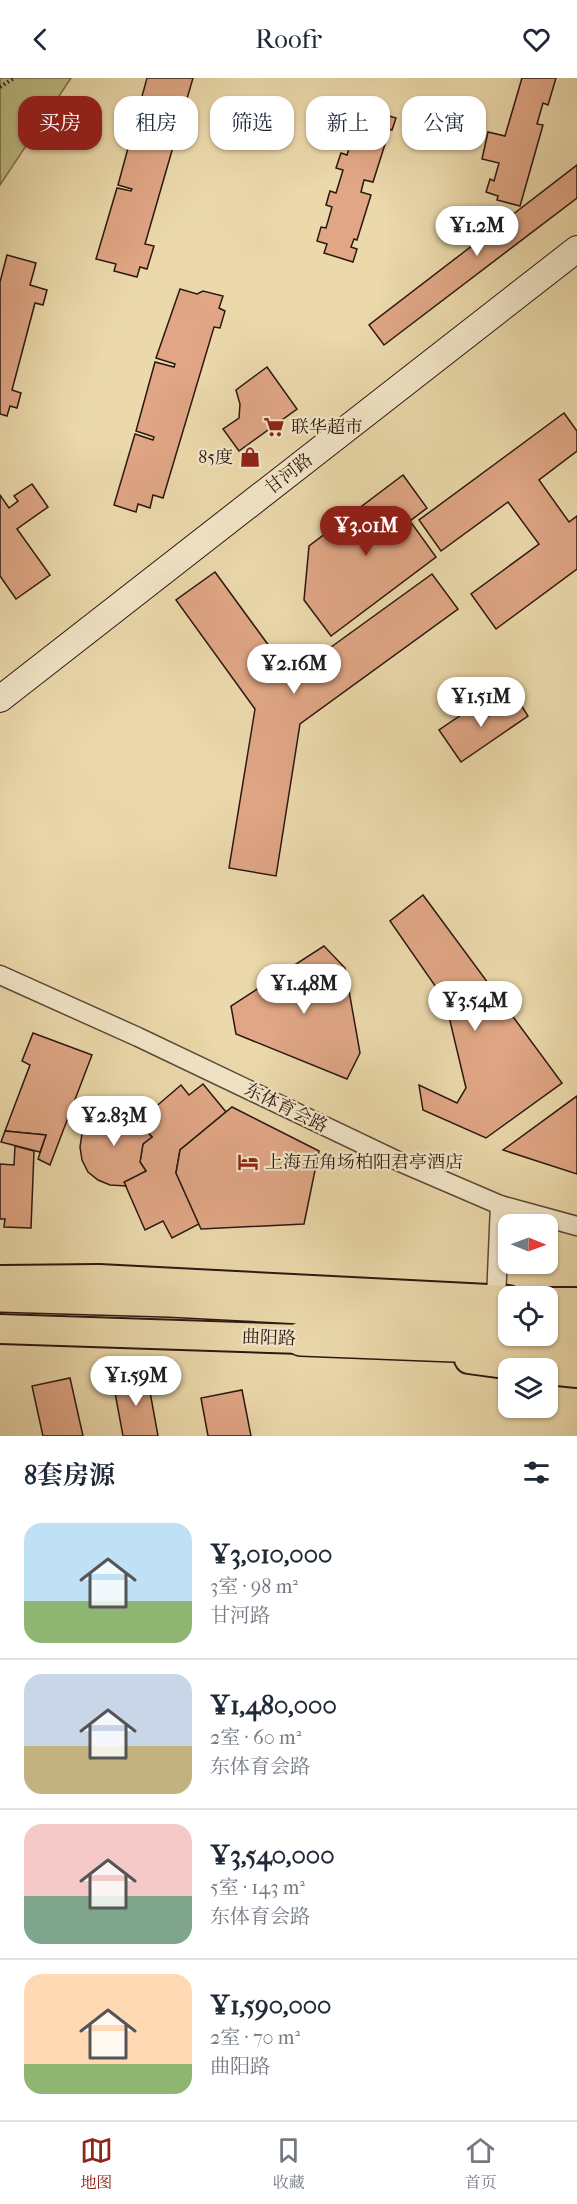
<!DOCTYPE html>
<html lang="zh">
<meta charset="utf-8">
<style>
body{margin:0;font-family:"IM FELL French Canon","Noto Serif SC",serif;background:#f6f6f7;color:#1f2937;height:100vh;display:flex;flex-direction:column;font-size:22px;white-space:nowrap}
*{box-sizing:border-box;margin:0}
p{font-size:20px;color:#747a83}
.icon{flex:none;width:33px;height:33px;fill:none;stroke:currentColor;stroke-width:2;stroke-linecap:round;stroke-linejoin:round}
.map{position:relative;height:1358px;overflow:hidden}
.details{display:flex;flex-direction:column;background:#fff;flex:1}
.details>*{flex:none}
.top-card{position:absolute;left:18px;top:18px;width:542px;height:54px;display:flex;gap:12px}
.needle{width:39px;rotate:91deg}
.fabs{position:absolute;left:498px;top:1136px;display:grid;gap:12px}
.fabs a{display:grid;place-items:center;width:60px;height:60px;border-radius:12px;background:#fff;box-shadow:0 2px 4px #0004;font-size:30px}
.price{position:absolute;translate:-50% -51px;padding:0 14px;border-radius:21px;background:#fff;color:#222;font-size:20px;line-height:39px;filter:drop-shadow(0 2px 3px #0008)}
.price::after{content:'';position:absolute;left:50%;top:36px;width:18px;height:14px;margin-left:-9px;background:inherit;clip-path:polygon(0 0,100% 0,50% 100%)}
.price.current{background:#8f2418;color:#fff}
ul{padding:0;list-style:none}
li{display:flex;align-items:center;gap:18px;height:150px;padding:0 24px}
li+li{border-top:2px solid #e0e1e3}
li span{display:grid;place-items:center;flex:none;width:168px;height:120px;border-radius:18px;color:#555}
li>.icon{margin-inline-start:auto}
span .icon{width:72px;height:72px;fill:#fffc;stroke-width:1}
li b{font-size:26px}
h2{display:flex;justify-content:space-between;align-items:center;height:72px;padding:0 24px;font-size:26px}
.chip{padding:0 21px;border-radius:18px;background:#fff;box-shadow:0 2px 4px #0004;font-size:21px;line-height:54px}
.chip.current{background:#8f2418;color:#fff}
header{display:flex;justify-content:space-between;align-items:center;height:78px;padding:0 24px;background:#fff;font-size:27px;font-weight:600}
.tabs{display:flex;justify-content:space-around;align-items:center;height:84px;border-top:2px solid #e0e1e3;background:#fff;font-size:16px;color:#747a83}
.tabs a{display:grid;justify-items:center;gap:3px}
.tabs .current{color:#8f2418}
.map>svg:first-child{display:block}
</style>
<header><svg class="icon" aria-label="back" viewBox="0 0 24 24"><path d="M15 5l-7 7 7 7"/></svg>Roofr<svg class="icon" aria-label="heart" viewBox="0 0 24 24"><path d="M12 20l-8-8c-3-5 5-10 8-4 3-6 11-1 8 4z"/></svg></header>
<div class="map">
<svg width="577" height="1358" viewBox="0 0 577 1358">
<rect width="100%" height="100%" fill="#ebd9ab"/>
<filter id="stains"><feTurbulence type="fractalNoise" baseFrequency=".00333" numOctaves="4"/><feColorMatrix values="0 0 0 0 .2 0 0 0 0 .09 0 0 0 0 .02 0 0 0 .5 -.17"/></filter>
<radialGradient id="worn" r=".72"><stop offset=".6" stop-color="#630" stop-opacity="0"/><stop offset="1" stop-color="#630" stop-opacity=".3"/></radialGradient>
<polygon fill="#bdbe85" stroke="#746b4b" stroke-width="1.5" points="0,0 71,0 0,107"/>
<g fill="#e0a685" stroke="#2b1811" stroke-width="1.5">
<polygon points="147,0 193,0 145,166 154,168 147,191 140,189 137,199 114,193 116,186 96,181 117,110 131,113 132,111 118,107 137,37 152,41 153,38 138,33"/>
<polygon points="522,0 556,0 548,27 543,25 537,46 543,47 520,128 497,122 498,118 486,114 490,101 494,103 499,85 482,81 488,54 505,58"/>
<polygon points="358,29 396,40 392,52 385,50 382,62 386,63 373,104 364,102 361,114 371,117 357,162 354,161 351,169 357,171 353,184 324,175 327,166 317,163 321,149 326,150 332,129 326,127 330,113 336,115 343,92 336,90 341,75 347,77 352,61 345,59 350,41 354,43"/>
<polygon points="577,87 577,120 384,267 369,247"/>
<polygon points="7,177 36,185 30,207 47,212 43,227 35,225 12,312 21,315 17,330 10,328 7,338 0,336 0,204"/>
<polygon points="180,211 197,216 203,213 223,218 219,230 225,233 220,250 214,249 163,420 153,417 150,430 138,426 136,434 114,427 135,356 153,362 154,359 136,353 155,284 174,289 175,286 156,280"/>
<polygon points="267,289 297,331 239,373 223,351 239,340 240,326 236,312"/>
<polygon points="564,335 577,353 577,373 539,402 569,444 577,438 577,491 496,551 471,516 539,466 508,424 441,473 419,442"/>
<polygon points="403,397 427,430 410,443 436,479 331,558 304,522 309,468"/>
<polygon points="32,406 48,429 17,451 50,497 16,521 0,498 0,417 9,430 18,423 14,418"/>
<polygon points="215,494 291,598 432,496 458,531 300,646 276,798 229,790 255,631 176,522"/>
<polygon points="516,619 528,638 461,684 439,652 480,624 489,638"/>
<polygon points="423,817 562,1005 486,1060 423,1032 419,1007 457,1025 466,1010 445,922 390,843"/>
<polygon points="324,868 345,890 360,975 347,1001 236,956 231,928"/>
<polygon points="33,955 92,977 50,1087 38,1081 46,1057 5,1053 30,987 22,983"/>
<polygon points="203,1006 226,1034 180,1072 176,1095 199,1146 172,1160 163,1143 145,1152 124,1104 146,1093 140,1084 143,1066 152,1059 138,1044 181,1007 189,1017"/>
<polygon points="577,1018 577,1096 503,1072"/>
<polygon points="232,1029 319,1073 304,1146 201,1151 176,1095 180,1072"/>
<polygon points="111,1031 124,1031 136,1035 143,1040 138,1044 152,1059 143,1066 140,1084 146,1093 124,1104 126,1108 110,1107 98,1102 88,1094 82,1082 80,1069 82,1056 89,1044 99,1036"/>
<polygon points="5,1053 46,1057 40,1074 1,1064"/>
<polygon points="15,1068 34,1073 31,1150 4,1149 5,1141 0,1141 0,1086 14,1087"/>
<polygon points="147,1297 158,1358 123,1358 113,1304"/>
<polygon points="70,1300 83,1358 43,1358 32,1308"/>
<polygon points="242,1312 251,1358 208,1358 201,1320"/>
</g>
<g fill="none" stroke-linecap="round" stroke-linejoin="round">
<g stroke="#5b4838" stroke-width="21">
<g id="street">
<polyline points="0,897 138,959 400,1084 500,1127 577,1148"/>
<polyline points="496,1221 500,1127"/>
</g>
</g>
<g stroke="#2b1811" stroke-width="28">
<polyline id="secondary" points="0,621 577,171"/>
</g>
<g stroke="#2b1811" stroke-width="32">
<g id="primary">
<polyline points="0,1202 99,1201 508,1222"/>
<polyline points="548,1224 577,1224"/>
<polyline points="0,1251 301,1261 322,1263"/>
<polyline points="469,1281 536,1290"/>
<polyline points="548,1292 577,1295"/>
</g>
</g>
<g stroke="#2b1811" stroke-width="36">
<g id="highway">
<polyline points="0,1217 170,1222 508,1240"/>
<polyline points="548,1241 577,1242"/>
<polyline points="301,1261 577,1272"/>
</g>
</g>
<polyline stroke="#2b1811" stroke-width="4" stroke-dasharray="1.5 3" stroke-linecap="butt" points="0,9 14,0"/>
<use href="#street" stroke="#f2e6c8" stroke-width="18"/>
<use href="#secondary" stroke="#f2e6c8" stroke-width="26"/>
<use href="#primary" stroke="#ebd9ab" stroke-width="28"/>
<use href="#highway" stroke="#ebd9ab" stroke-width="33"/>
</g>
<defs>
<g id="supermarket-bare" transform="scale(1.62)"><path d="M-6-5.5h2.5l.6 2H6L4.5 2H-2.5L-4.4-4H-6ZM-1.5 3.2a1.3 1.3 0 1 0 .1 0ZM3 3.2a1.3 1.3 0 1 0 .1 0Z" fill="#8f2418" stroke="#f2e6c8" stroke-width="2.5" paint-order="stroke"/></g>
<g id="shop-bare" transform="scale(1.62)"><path d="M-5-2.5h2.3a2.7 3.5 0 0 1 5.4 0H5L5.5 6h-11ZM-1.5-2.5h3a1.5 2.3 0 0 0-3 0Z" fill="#8f2418" stroke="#f2e6c8" stroke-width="2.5" paint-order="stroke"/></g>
<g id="hotel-bare" transform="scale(1.62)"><path d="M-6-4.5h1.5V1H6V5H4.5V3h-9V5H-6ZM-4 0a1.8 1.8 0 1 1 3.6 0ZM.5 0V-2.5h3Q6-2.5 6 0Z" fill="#8f2418" stroke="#f2e6c8" stroke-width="2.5" paint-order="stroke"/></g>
</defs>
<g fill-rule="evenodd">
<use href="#supermarket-bare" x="274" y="349"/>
<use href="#shop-bare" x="250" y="379"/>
<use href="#hotel-bare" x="248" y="1084"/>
</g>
<g text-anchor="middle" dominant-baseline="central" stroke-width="4.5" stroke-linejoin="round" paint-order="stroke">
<g font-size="18" fill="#2b1811" stroke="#f2e6c8" text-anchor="start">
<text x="291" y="349">联华超市</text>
<text x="233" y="379" text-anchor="end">85度</text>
<text x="265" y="1084">上海五角场柏阳君亭酒店</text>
</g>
<g font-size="18" fill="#2b1811" stroke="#f2e6c8">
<text transform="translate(289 396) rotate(-38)">甘河路</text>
<text transform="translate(286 1030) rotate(26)">东体育会路</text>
<text transform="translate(269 1260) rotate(2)">曲阳路</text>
</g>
</g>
<rect width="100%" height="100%" filter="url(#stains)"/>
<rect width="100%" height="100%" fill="url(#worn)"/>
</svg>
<div class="fabs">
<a><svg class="needle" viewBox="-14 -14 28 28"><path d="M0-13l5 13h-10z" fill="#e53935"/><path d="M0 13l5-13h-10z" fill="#747a83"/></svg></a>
<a><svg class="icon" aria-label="locate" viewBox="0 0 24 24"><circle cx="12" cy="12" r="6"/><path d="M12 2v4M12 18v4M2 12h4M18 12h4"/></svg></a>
<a><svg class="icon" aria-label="layers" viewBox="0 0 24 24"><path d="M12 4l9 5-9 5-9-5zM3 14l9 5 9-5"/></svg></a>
</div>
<b class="price" style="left:477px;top:179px">¥1.2M</b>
<b class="price current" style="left:366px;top:479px">¥3.01M</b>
<b class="price" style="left:294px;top:617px">¥2.16M</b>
<b class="price" style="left:481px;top:650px">¥1.51M</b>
<b class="price" style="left:304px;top:937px">¥1.48M</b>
<b class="price" style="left:475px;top:954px">¥3.54M</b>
<b class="price" style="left:114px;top:1069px">¥2.83M</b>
<b class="price" style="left:136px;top:1329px">¥1.59M</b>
<div class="top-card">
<a class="chip current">买房</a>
<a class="chip">租房</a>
<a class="chip">筛选</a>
<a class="chip">新上</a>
<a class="chip">公寓</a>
</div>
</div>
<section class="details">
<h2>8套房源<svg class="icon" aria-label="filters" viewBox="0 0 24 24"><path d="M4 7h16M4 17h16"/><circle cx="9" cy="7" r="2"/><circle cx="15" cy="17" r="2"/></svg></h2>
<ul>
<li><span style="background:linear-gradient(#bfe0f5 65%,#8fb573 0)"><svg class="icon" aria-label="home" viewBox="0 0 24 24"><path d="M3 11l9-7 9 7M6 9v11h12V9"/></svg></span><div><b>¥3,010,000</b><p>3室 · 98 m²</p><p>甘河路</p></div></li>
<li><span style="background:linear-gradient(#c9d6e8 60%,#c2b280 0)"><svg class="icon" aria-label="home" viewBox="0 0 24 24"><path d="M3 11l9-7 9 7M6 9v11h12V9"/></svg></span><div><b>¥1,480,000</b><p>2室 · 60 m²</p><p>东体育会路</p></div></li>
<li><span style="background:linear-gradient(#f6c9c9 60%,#7fa58c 0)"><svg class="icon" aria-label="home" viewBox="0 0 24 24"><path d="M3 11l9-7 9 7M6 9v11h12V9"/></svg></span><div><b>¥3,540,000</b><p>5室 · 143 m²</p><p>东体育会路</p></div></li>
<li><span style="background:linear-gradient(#ffd9b3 75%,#8fb573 0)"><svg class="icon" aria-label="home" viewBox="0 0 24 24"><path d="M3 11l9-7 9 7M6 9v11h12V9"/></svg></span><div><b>¥1,590,000</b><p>2室 · 70 m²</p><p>曲阳路</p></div></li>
</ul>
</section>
<nav class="tabs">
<a class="current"><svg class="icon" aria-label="map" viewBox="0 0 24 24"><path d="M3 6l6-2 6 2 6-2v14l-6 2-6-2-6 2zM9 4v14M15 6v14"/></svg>地图</a>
<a><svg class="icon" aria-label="saved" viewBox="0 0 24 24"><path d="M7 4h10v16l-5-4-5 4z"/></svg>收藏</a>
<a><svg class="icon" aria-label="home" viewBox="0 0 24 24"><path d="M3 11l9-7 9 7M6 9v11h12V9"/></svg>首页</a>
</nav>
